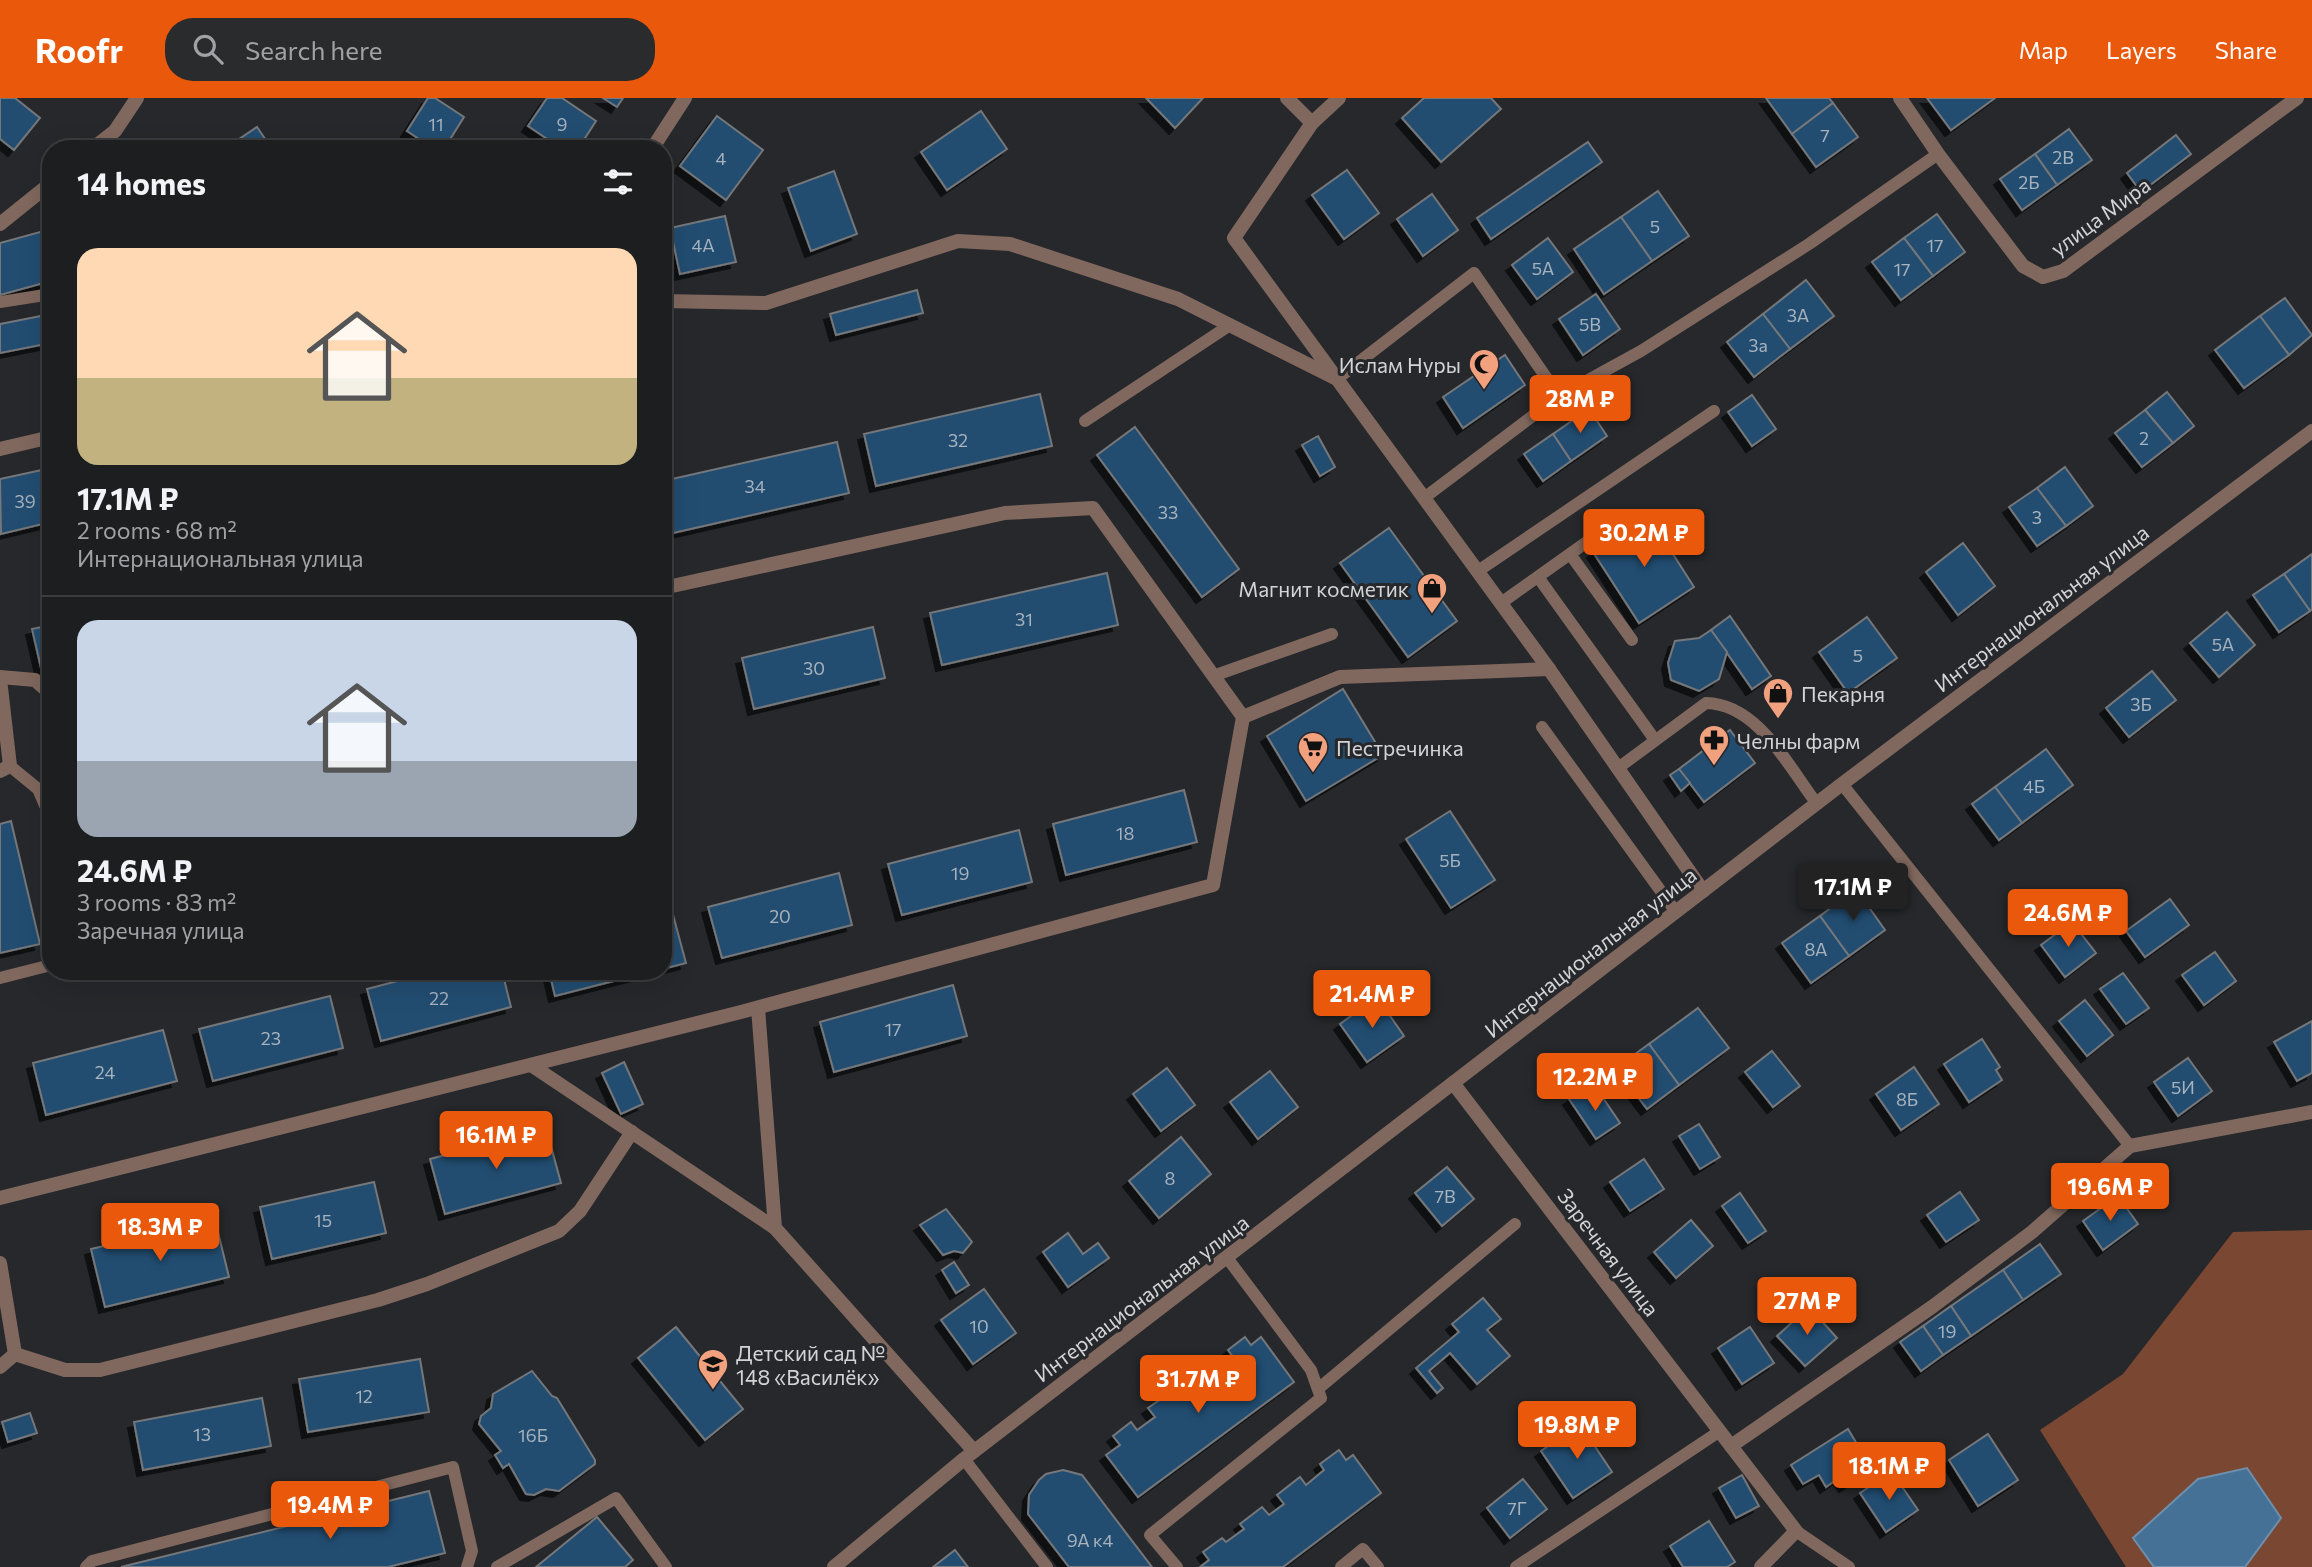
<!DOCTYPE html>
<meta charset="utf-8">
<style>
body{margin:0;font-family:Commissioner,sans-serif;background:#292b2d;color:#f1f3f6;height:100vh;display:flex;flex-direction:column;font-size:26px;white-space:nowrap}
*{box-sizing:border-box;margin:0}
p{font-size:23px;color:#a0a2a5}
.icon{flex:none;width:38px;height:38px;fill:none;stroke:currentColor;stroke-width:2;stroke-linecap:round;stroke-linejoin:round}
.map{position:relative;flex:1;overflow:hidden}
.sheet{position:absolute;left:42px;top:42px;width:630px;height:840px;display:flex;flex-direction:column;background:#1c1e20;border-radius:28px;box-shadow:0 7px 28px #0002,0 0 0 2px #3a3c3e}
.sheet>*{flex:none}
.price{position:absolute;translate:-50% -60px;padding:0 16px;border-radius:7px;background:#ea580c;color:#fff;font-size:23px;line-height:46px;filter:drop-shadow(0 2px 4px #0008)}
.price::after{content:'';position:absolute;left:50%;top:42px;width:21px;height:16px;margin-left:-10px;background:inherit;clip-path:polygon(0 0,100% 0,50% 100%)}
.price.active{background:#222;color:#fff}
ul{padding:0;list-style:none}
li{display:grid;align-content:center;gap:14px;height:371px;padding:0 35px}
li+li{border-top:2px solid #3a3c3e}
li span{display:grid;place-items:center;height:217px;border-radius:21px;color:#555}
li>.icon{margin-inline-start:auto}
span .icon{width:126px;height:126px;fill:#fffc;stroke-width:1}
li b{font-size:30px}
h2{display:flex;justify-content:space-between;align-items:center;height:84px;padding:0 35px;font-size:30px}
header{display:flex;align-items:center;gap:42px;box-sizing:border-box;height:98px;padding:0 35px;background:#ea580c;color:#fff}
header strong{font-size:33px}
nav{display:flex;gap:38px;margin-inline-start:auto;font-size:24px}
.search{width:490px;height:63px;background:#292b2d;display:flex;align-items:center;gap:18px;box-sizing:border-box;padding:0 24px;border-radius:28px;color:#a0a2a5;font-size:26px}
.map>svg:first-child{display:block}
</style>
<header>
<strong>Roofr</strong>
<div class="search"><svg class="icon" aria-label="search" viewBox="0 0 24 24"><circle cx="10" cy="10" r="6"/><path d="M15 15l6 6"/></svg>Search here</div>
<nav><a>Map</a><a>Layers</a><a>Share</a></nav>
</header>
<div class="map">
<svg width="2312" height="1469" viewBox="0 0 2312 1469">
<defs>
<filter id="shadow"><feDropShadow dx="-6" dy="6" stdDeviation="0" flood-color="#0009"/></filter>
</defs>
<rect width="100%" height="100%" fill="#26282b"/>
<polygon fill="#7a4732" points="2312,1132 2312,1469 2126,1469 2040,1332 2123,1276 2233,1134"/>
<polygon fill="#457197" stroke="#6f8faa" stroke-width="2" points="2247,1370 2281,1420 2245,1469 2154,1469 2133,1440 2198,1381"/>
<g fill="#224d71" stroke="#74777a" stroke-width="2" filter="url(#shadow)">
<polygon points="0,0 15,0 40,20 14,52 0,41"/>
<polygon points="428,0 435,0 464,19 444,51 434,51 407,33"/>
<polygon points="547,0 562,0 596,23 578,51 562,51 528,28"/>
<polygon points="603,0 623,0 617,9"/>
<polygon points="1146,0 1203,0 1175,30"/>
<polygon points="1424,0 1491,0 1501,11 1441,64 1402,20"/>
<polygon points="1766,0 1829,0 1833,5 1792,36"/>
<polygon points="1927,0 1995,0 1951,32"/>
<polygon points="1833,5 1858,39 1816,69 1792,36"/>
<polygon points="981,13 1007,51 947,92 921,54"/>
<polygon points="717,18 763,52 726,102 680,68"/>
<polygon points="257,29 272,51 227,51 226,50"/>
<polygon points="2069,31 2092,62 2057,87 2035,56"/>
<polygon points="2176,37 2191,56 2141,94 2127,75"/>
<polygon points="1588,44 1602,64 1491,141 1477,120"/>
<polygon points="2035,56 2057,87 2022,112 2000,81"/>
<polygon points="1347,72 1379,115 1344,141 1312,97"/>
<polygon points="834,73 857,136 811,153 788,90"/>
<polygon points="1658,93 1689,138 1652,163 1621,119"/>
<polygon points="1432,96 1458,132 1423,158 1397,121"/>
<polygon points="1937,116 1965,154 1933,178 1904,140"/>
<polygon points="725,118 736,164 680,176 670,130"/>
<polygon points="1621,119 1652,163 1604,196 1574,151"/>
<polygon points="51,131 51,183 0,197 0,145"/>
<polygon points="1548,140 1573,174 1537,201 1512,167"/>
<polygon points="1904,140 1933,178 1901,202 1872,164"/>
<polygon points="1806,182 1834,218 1790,251 1763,216"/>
<polygon points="917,192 923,215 836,237 830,216"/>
<polygon points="1596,196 1620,231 1583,257 1559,221"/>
<polygon points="2285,200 2312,237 2289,257 2260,218"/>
<polygon points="51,216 51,245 0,255 0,226"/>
<polygon points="1763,216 1790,251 1754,279 1727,244"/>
<polygon points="2260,218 2289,257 2244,290 2215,252"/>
<polygon points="1505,257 1525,287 1463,330 1443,299"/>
<polygon points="2167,294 2194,328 2173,345 2145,312"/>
<polygon points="1040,296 1052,348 876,388 864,336"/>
<polygon points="1752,297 1776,331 1752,348 1728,314"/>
<polygon points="1589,311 1607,338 1571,363 1553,336"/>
<polygon points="2145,312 2173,345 2142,369 2115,335"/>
<polygon points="1135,329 1239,471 1202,499 1097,357"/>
<polygon points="1553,336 1571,363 1543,383 1524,356"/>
<polygon points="1318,338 1335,369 1320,378 1302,347"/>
<polygon points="837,344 849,395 673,435 663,383"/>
<polygon points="2065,369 2093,408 2066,428 2037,390"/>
<polygon points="51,370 51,424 1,436 0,381"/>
<polygon points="2037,390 2066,428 2037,448 2009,409"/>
<polygon points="1648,417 1694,489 1639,525 1593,454"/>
<polygon points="1389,430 1457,523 1408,559 1340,465"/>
<polygon points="1963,445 1995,488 1958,517 1926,474"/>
<polygon points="2312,456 2312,511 2310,513 2284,476"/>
<polygon points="1107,475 1118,527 942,567 930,515"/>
<polygon points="2284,476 2310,513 2279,534 2253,497"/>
<polygon points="2227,514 2255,547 2219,579 2190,545"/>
<polygon points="1730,518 1771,578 1752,591 1711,532"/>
<polygon points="1867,519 1897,560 1848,595 1819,554"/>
<polygon points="51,527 51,581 44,583 32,531"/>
<polygon points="873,529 885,580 754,611 742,560"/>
<polygon points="1711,532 1727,554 1719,581 1699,593 1671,582 1668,565 1675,543 1699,540"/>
<polygon points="2152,573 2176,602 2129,639 2106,610"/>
<polygon points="1343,591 1383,657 1306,703 1267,638"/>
<polygon points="1730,632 1755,665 1704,704 1679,671"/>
<polygon points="2046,651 2073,687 2022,725 1995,689"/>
<polygon points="1679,671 1690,685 1681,693 1670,677"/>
<polygon points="1995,689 2022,725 1999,742 1972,706"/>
<polygon points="1184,692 1197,744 1066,777 1053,726"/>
<polygon points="1450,713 1495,782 1451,810 1406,741"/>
<polygon points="11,723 40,846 0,855 0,726"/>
<polygon points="1019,732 1032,784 902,817 888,766"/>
<polygon points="839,775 852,827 722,860 708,809"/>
<polygon points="1856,791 1885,832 1849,858 1820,818"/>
<polygon points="2170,801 2189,827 2145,859 2126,833"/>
<polygon points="672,813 686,865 663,871 663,816"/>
<polygon points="1820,818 1849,858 1811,885 1782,845"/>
<polygon points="2072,824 2096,855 2065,879 2041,847"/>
<polygon points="2215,854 2236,883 2204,907 2182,877"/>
<polygon points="436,873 502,873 511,909 381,943 367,891"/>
<polygon points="549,873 653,873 555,898"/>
<polygon points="2123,875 2149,910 2126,926 2100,891"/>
<polygon points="953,887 967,938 834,974 820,924"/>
<polygon points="330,898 343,950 213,983 199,931"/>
<polygon points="1377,899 1404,938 1367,964 1340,926"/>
<polygon points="2085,902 2113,937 2087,958 2059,923"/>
<polygon points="1698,910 1729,950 1679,987 1649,946"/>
<polygon points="2312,923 2312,975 2297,983 2274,944"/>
<polygon points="163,932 177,983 46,1017 33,965"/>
<polygon points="1982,941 2000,969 1996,972 2002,982 1969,1004 1944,966"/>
<polygon points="1649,946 1679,987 1647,1011 1616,970"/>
<polygon points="1772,953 1800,988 1773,1009 1745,974"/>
<polygon points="2188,960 2212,993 2178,1018 2154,984"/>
<polygon points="624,964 643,1006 621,1016 602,975"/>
<polygon points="1914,969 1939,1006 1901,1032 1876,996"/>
<polygon points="1167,970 1195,1007 1161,1033 1133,996"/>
<polygon points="1270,973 1298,1009 1258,1041 1230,1004"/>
<polygon points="1586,990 1592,999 1599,994 1620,1025 1596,1041 1569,1001"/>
<polygon points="1699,1026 1720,1059 1700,1071 1679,1038"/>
<polygon points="546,1030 561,1085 445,1116 430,1061"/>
<polygon points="1181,1039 1211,1076 1159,1120 1129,1083"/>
<polygon points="1644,1061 1664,1091 1630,1113 1610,1084"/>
<polygon points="1447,1069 1474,1101 1442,1128 1415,1095"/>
<polygon points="374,1084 386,1135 272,1161 260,1109"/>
<polygon points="1960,1094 1979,1122 1946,1144 1927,1117"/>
<polygon points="1740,1095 1766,1133 1748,1145 1722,1108"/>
<polygon points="2118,1098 2138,1126 2103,1152 2083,1123"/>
<polygon points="946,1111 972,1144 963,1155 954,1153 943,1157 920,1127"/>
<polygon points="215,1122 229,1179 105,1209 91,1151"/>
<polygon points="1691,1122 1713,1148 1676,1180 1654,1154"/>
<polygon points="1068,1135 1083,1156 1098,1145 1109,1160 1068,1189 1043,1154"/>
<polygon points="2040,1146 2061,1176 2023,1202 2003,1172"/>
<polygon points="954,1164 969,1187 956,1195 942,1172"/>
<polygon points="2003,1172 2023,1202 1971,1238 1951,1208"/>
<polygon points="984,1191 1016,1235 973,1266 941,1222"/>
<polygon points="1483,1200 1501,1221 1487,1232 1510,1258 1477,1286 1450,1255 1429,1273 1443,1290 1437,1295 1416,1270 1459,1234 1452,1226"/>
<polygon points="1951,1208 1971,1238 1943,1257 1923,1228"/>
<polygon points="1809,1209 1837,1240 1805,1268 1777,1238"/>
<polygon points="1923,1228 1943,1257 1921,1273 1900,1244"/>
<polygon points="676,1229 743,1311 705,1342 638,1260"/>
<polygon points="1750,1229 1774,1265 1742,1286 1718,1250"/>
<polygon points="1245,1239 1251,1247 1261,1239 1294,1284 1138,1399 1106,1357 1120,1347 1113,1338 1131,1324 1137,1332 1155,1319 1148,1310 1171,1294 1177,1302 1192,1291 1185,1282 1207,1265 1213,1273 1233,1259 1228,1252"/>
<polygon points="420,1261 429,1314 308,1334 299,1281"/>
<polygon points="532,1273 552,1298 557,1300 595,1362 595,1366 559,1393 546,1391 534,1397 526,1396 509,1366 503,1370 495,1357 501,1353 479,1326 481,1318 491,1310 493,1296"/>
<polygon points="262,1300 271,1348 143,1372 134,1324"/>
<polygon points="30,1315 37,1335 8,1344 2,1324"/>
<polygon points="1580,1326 1612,1374 1573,1400 1541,1353"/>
<polygon points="1848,1331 1872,1371 1845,1388 1839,1380 1826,1389 1819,1377 1803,1386 1791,1367"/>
<polygon points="1988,1336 2018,1382 1978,1408 1949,1362"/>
<polygon points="1339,1352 1346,1362 1353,1357 1381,1395 1283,1469 1200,1469 1209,1462 1203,1454 1222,1440 1226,1444 1244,1431 1240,1426 1262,1409 1269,1417 1284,1406 1277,1397 1300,1379 1306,1387 1324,1372 1320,1366"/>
<polygon points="1063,1372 1082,1377 1152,1469 1069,1469 1028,1416 1029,1397 1039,1382 1046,1376"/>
<polygon points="1892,1374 1918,1412 1886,1434 1860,1395"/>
<polygon points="1742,1377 1759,1408 1736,1420 1719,1390"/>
<polygon points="1523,1381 1547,1411 1510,1440 1487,1410"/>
<polygon points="429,1393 445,1455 388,1469 121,1469"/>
<polygon points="597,1419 633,1462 625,1469 536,1469"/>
<polygon points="1709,1423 1735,1464 1727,1469 1683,1469 1670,1448"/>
<polygon points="955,1452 968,1469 933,1469"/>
</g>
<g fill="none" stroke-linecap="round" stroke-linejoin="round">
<g stroke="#80685e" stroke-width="12">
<polyline points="0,204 51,196"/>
<polyline points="1337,281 1474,175 1559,298"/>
<polyline points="1085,323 1230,227"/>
<polyline points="1424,400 1559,298 1641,253 1809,146 1938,56"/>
<polyline points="1570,456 1632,542"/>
<polyline points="1478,473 1714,313"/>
<polyline points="1538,479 1655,642"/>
<polyline points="1501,505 1605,431"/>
<polyline points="1213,578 1332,536"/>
<polyline points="1542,629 1676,814"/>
<polyline points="10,668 38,691 51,721"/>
<path d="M1618 670 1706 605C1758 606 1788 668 1817 706"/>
<polyline points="1842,686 2130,1048"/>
<polyline points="0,880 51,867"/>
<polyline points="1318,1291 1515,1126"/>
<polyline points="964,1361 1047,1469"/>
<polyline points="1796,1433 1849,1469"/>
<polyline points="86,1469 92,1463 453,1369 472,1453 467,1469"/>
<polyline points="497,1469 616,1400 666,1469"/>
<polyline points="1177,1469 1150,1437 1321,1300 1311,1272 1228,1161"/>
<polyline points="1341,1469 1363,1451 1378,1469"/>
<polyline points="1516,1469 1720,1333"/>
</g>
<g stroke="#80685e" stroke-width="14">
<polyline points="1287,0 1312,25"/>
<polyline points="1339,0 1312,25 1234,140 1549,571 1703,793"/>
<polyline points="1900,0 1938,56 2023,168 2043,179 2063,173 2297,0"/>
<polyline points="92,51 115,33 137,0"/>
<polyline points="652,51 685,0"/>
<polyline points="0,126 51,85"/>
<polyline points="663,203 766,205 958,143 1010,146 1178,201 1335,280"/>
<polyline points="0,351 51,339"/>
<polyline points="0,579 35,582 51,596"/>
<polyline points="0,581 10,668 0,673"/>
<polyline points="1243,619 1340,579 1549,571"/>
<polyline points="758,910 775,1130 974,1353"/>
<polyline points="531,967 775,1130"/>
<polyline points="1453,985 1796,1433 1761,1469"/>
<polyline points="0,1100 741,914 1213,787 1243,619 1093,410 1005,415 663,490"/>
<polyline points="0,1165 15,1256"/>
<polyline points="15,1256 65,1272 100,1272 378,1202 427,1186 559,1133 580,1113 632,1034"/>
<polyline points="0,1269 15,1256"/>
<polyline points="1731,1348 1932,1209 2032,1134 2130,1048 2312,1014"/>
</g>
<polyline stroke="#80685e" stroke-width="14" points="834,1469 964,1361 1842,686 2312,333"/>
</g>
<defs>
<g id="mosque-pin" transform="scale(1.575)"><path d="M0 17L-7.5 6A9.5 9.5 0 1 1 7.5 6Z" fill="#f2a17e" stroke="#26282b"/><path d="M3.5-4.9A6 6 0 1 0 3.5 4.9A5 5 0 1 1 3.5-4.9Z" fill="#111"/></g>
<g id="shop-pin" transform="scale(1.575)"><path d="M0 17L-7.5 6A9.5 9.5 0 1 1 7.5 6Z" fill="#f2a17e" stroke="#26282b"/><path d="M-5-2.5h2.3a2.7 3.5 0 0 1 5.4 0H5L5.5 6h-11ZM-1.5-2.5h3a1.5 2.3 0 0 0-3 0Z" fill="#111"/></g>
<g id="pharmacy-pin" transform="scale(1.575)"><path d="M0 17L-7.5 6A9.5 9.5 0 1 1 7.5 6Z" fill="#f2a17e" stroke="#26282b"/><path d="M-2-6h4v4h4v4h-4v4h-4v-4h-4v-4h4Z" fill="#111"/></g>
<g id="supermarket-pin" transform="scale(1.575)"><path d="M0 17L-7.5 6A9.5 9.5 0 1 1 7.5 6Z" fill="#f2a17e" stroke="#26282b"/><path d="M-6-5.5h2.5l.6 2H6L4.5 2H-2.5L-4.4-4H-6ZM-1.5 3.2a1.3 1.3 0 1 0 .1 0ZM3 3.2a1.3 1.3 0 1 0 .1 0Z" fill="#111"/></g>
<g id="school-pin" transform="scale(1.575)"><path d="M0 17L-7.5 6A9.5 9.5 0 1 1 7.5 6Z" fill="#f2a17e" stroke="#26282b"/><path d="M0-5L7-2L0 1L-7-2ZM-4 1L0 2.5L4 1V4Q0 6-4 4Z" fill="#111"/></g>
</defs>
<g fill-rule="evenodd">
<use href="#mosque-pin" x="1484" y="266"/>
<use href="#shop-pin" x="1432" y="490"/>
<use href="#shop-pin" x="1778" y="595"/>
<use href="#pharmacy-pin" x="1714" y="642"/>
<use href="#supermarket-pin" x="1313" y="649"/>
<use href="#school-pin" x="713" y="1266"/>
</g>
<g text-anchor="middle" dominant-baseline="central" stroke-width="6" stroke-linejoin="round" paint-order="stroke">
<g font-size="18" fill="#a6b2bd">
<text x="436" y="26">11</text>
<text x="562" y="26">9</text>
<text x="1825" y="37">7</text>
<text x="2063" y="59">2В</text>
<text x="721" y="60">4</text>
<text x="2029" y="84">2Б</text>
<text x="1655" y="128">5</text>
<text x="703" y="147">4А</text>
<text x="1935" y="147">17</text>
<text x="1543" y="170">5А</text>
<text x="1902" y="171">17</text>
<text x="1798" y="217">3А</text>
<text x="1590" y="226">5В</text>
<text x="1758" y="247">3а</text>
<text x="2144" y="340">2</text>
<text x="958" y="342">32</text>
<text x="755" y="388">34</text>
<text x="25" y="403">39</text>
<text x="1168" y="414">33</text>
<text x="2037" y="419">3</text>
<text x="1024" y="521">31</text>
<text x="2223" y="546">5А</text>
<text x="1858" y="557">5</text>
<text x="814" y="570">30</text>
<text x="2141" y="606">3Б</text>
<text x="2034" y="688">4Б</text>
<text x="1125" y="735">18</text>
<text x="1450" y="762">5Б</text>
<text x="960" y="775">19</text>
<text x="780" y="818">20</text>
<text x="1816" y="851">8А</text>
<text x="439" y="900">22</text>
<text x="893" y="931">17</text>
<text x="271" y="940">23</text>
<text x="105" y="974">24</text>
<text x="2183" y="989">5И</text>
<text x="1907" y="1001">8Б</text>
<text x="1170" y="1080">8</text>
<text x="1445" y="1098">7В</text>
<text x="323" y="1122">15</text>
<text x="979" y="1228">10</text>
<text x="1947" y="1233">19</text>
<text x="364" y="1298">12</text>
<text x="202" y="1336">13</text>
<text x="533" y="1337">16Б</text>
<text x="1517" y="1410">7Г</text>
<text x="1090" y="1442">9А к4</text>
</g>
<g font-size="21" fill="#d2d4d6" stroke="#26282b">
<text transform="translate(2100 118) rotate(-36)">улица Мира</text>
<text transform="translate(2041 510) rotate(-37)">Интернациональная улица</text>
<text transform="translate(1590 854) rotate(-38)">Интернациональная улица</text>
<text transform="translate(1609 1154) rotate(53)">Заречная улица</text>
<text transform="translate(1141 1200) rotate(-37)">Интернациональная улица</text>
</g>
<g font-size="21" fill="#d2d4d6" stroke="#26282b" text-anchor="start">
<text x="1461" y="266" text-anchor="end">Ислам Нуры</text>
<text x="1409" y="490" text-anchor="end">Магнит косметик</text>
<text x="1801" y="595">Пекарня</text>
<text x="1737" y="642">Челны фарм</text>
<text x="1336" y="649">Пестречинка</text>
<text x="736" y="1254">Детский сад №<tspan x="736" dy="24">148 «Василёк»</tspan></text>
</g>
</g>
</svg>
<b class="price" style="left:1580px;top:337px">28M ₽</b>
<b class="price" style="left:1644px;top:471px">30.2M ₽</b>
<b class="price active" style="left:1853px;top:825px">17.1M ₽</b>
<b class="price" style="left:2068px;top:851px">24.6M ₽</b>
<b class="price" style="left:1372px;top:932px">21.4M ₽</b>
<b class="price" style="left:1595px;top:1015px">12.2M ₽</b>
<b class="price" style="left:496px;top:1073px">16.1M ₽</b>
<b class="price" style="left:2110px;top:1125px">19.6M ₽</b>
<b class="price" style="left:160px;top:1165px">18.3M ₽</b>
<b class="price" style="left:1807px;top:1239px">27M ₽</b>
<b class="price" style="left:1198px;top:1317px">31.7M ₽</b>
<b class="price" style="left:1577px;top:1363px">19.8M ₽</b>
<b class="price" style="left:1889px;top:1404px">18.1M ₽</b>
<b class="price" style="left:330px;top:1443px">19.4M ₽</b>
<section class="sheet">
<h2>14 homes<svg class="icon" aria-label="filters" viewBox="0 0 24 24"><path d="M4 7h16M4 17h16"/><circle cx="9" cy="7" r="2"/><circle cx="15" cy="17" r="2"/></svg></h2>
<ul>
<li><span style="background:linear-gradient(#ffd9b3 60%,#c2b280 0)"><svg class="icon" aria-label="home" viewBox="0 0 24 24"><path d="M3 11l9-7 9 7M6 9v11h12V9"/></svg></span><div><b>17.1M ₽</b><p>2 rooms · 68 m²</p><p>Интернациональная улица</p></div></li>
<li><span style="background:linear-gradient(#c9d6e8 65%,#9aa5b1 0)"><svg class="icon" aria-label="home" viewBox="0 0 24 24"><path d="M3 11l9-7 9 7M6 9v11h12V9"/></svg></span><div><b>24.6M ₽</b><p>3 rooms · 83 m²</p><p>Заречная улица</p></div></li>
</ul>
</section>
</div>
